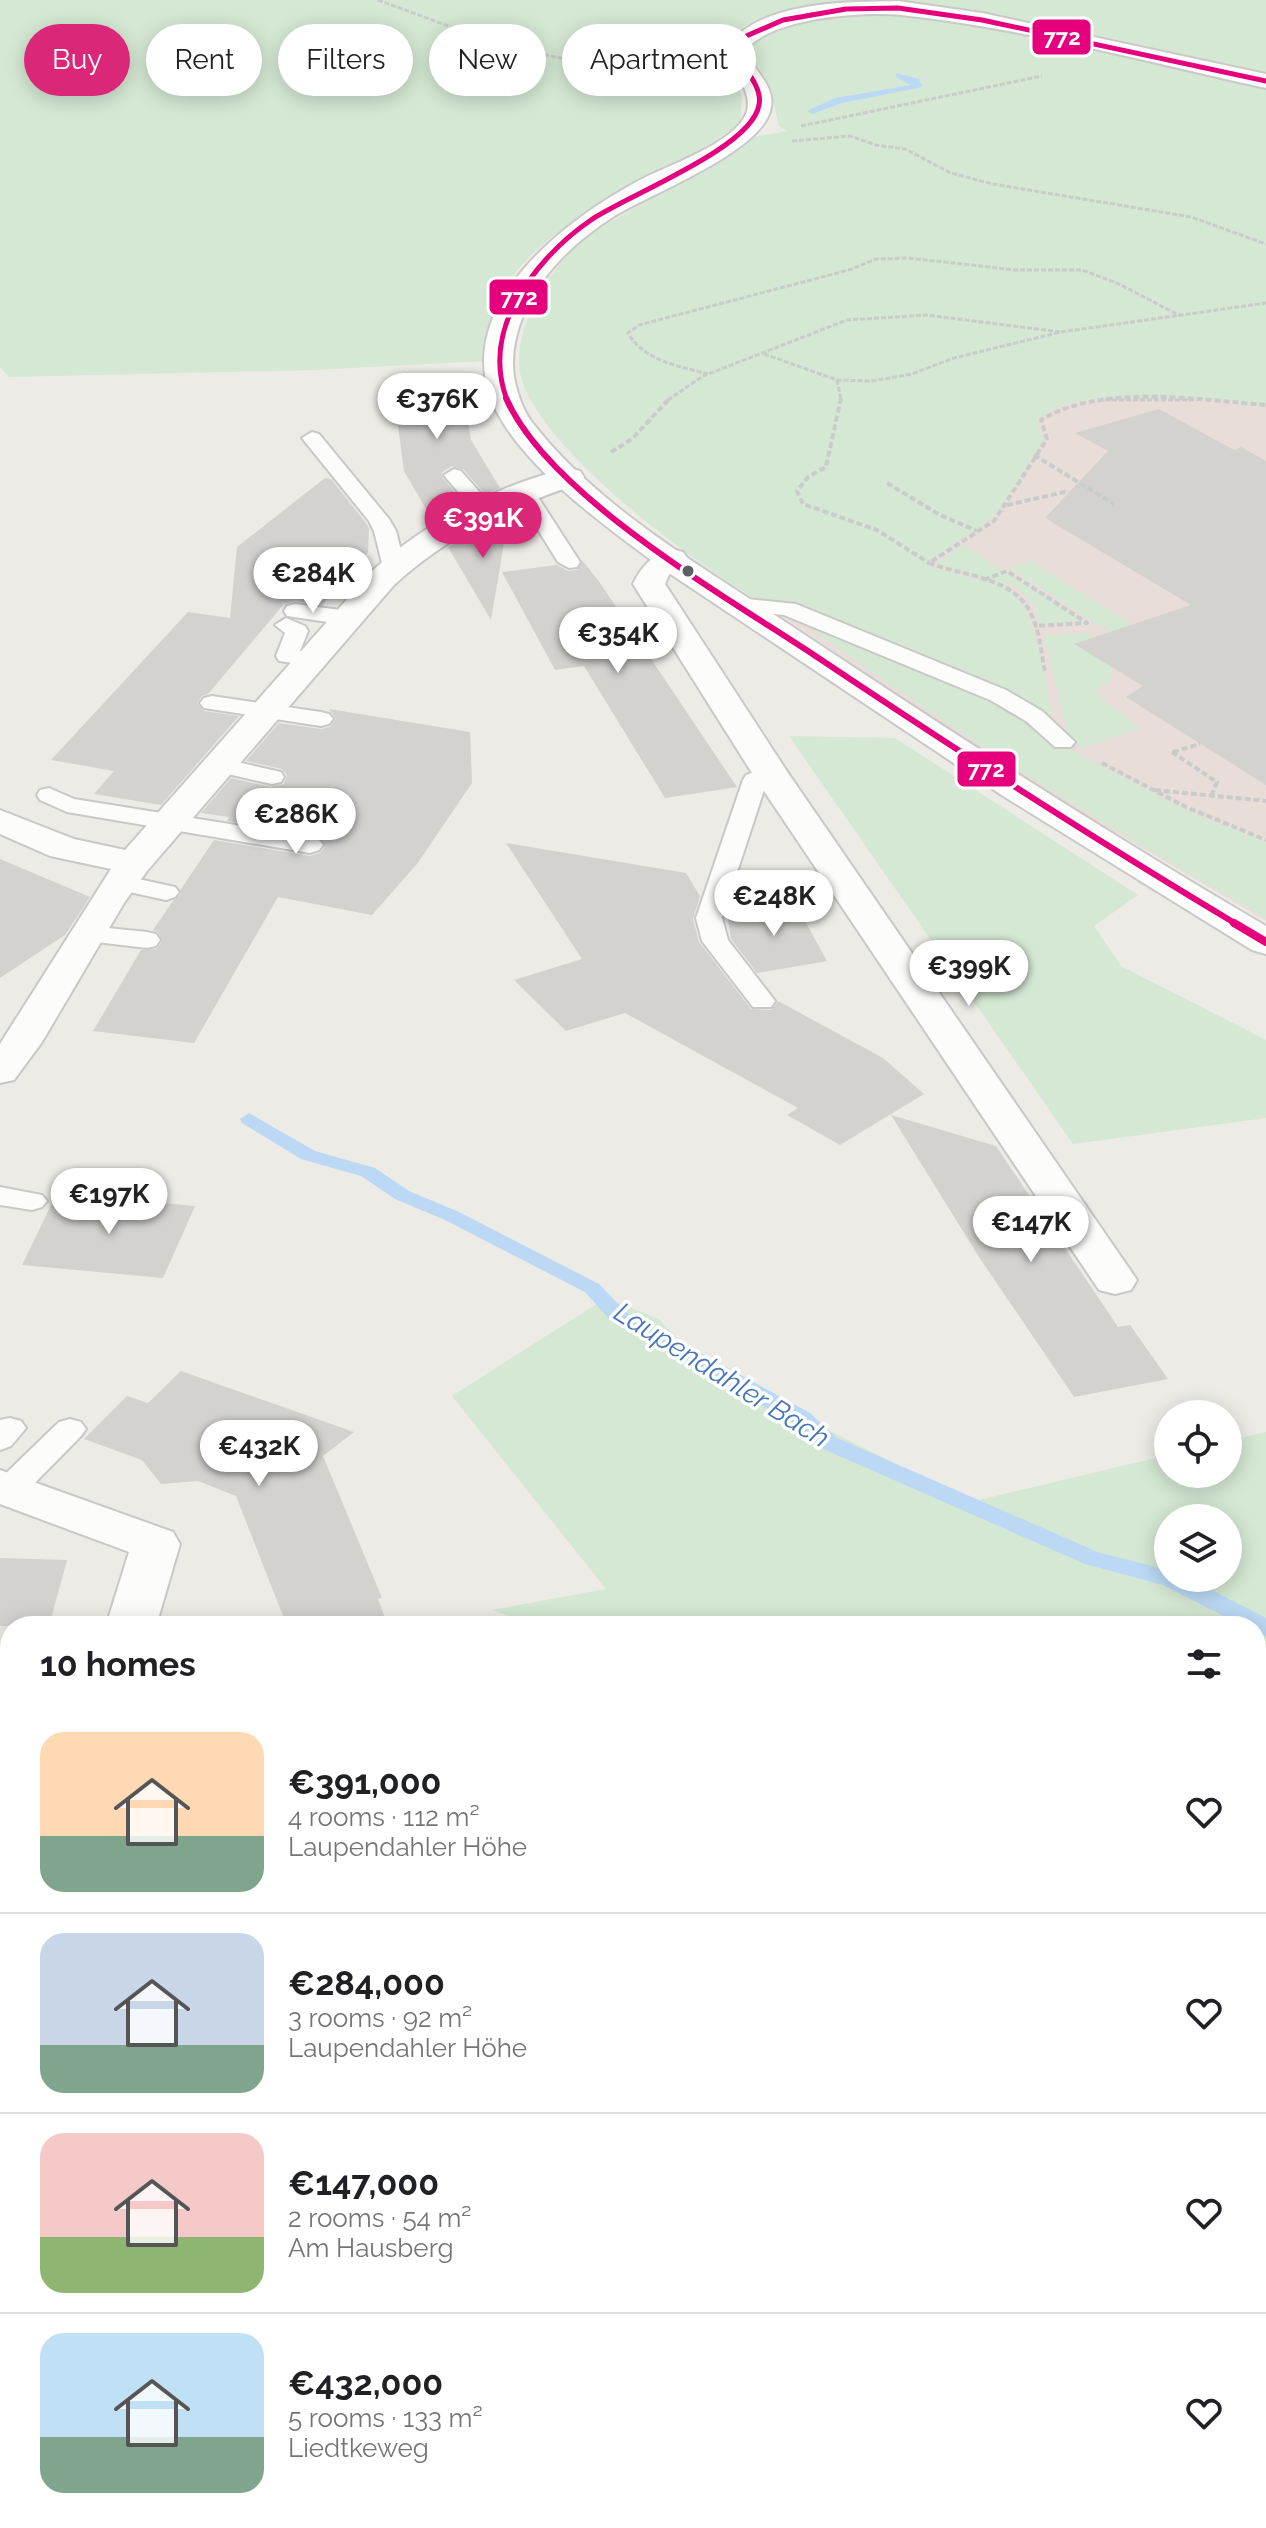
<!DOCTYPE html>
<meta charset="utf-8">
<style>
body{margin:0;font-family:Raleway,sans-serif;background:#f2f2f2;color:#202124;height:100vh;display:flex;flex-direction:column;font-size:30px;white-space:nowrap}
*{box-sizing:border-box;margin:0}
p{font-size:26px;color:#757577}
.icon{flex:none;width:44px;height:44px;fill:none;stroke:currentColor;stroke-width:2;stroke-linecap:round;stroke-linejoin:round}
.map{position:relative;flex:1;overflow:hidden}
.details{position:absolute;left:0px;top:1616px;width:1266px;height:912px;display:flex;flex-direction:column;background:#fff;border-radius:32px 32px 0 0;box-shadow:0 4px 20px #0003}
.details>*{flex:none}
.banner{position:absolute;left:24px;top:24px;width:800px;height:72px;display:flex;gap:16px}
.fabs{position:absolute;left:1154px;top:1400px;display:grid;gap:16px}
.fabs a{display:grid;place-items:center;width:88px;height:88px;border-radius:50%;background:#fff;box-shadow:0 4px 20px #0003;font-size:40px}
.price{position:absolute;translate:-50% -68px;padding:0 18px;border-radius:28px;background:#fff;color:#222;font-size:26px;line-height:52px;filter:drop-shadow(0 2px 4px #0008)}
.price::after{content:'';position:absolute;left:50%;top:48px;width:24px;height:18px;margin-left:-12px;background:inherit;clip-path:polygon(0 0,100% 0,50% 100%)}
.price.current{background:#db2777;color:#fff}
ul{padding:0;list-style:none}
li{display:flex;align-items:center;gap:24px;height:200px;padding:0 40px}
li+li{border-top:2px solid #e0e0e0}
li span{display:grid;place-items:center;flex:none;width:224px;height:160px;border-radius:24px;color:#555}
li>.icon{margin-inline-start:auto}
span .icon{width:96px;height:96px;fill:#fffc;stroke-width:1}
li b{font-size:34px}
h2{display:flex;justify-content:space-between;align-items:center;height:96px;padding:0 40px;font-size:34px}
.chip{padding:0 28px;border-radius:36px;background:#fff;box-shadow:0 4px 20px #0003;font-size:28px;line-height:72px}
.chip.current{background:#db2777;color:#fff}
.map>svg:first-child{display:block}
</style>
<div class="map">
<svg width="1266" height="2528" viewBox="0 0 1266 2528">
<rect width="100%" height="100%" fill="#ecebe6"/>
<polygon fill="#e8ddd9" points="1266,366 1266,921 1076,809 939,723 772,609 714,436"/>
<g fill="#d4e8d3" fill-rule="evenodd">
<path d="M0 0H1266V76L972 14 795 11 756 20 734 32 724 42 719 54 742 95 740 122C665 185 530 213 493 313 488 328 486 346 483 361L314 370 9 377 0 367Z"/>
<path d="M848 14 911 15 946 19 1266 85V404C1216 400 1071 382 1037 420L1043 440 999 509 987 522 925 564C951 576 983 576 1008 590 1036 605 1046 688 1053 718 988 687 919 663 851 637 824 627 793 619 767 605 705 573 516 434 519 361 520 319 545 279 573 249 590 232 613 221 633 209 668 189 704 169 739 150L754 137 787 131 779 126 771 90 750 54C753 24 824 18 848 14Z"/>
<polygon points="963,544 1081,621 1039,624 1035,606 1016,587 936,564"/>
<polygon points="1031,561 1140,629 1116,636 1008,568"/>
<path d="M787 611 992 697 1059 743 1182 809 1266 843V918C1101 824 940 724 787 611Z"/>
<polygon points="1088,633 1111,649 1111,681 1097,689 1102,699 1140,728 1081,748 1069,737 1044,636"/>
<polygon points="789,736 895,738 1138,895 1094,926 1121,966 1266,1040 1266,1118 1073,1144"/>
<path d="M606 1298 659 1319 703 1367 971 1502 1168 1455V1474H1228V1441L1266 1432V1869L1256 1865V1626H539L492 1610 606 1589 452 1396ZM1168 1518H1228V1578H1168Z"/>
<polygon points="0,2034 10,2034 10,2506 0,2503"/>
<polygon points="1256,2382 1266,2386 1266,2528 90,2528 52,2518 1256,2518"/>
</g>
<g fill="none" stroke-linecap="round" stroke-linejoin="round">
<g fill="#bbd9f5" fill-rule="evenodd">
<polygon points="896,73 919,79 922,87 842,103 812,114 807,111 835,98 911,85 896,77"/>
<polygon points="249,1113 315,1151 375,1168 409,1191 459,1212 599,1284 626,1312 810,1413 837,1438 1100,1553 1168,1570 1168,1578 1188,1578 1266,1618 1266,1636 1256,1633 1256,1626 1243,1626 1163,1585 1085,1564 821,1448 794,1423 612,1322 585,1292 445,1220 395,1199 361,1176 301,1159 242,1123 240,1119"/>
</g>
</g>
<g fill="#d3d2cf">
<polygon points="460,376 471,440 500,488 485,494 463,469 452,466 442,472 442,477 465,504 433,521 404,471 392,380"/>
<polygon points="1159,409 1234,450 1241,447 1266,461 1266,785 1126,697 1143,686 1074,644 1191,605 1045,518 1108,451 1075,433"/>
<polygon points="325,478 331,479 366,523 369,528 368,552 322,605 295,601 284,604 208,694 202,696 197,703 204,711 239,716 161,805 94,794 114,771 51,760 188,612 230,618 237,547"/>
<polygon points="509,514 491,620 448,547"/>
<polygon points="583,561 600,583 737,787 665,798 584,666 555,670 502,572 557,565 568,571 577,570"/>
<polygon points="329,709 470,732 472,783 417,864 372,915 278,897 194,1043 93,1031 141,950 157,949 162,942 158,932 153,930 173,901 181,894 181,889 214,840 310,856 320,853 325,847 321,838 311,834 227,821 229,817 201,813 231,778 271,787 284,784 287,775 282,769 246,761 279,723 321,729 330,727 336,719"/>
<polygon points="506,843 686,873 700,896 693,919 699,942 751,1009 771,1010 778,1001 883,1058 924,1094 840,1145 787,1115 798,1108 625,1013 566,1031 514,980 582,959"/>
<polygon points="0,859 90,897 65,935 0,978"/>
<polygon points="795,903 827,961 757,973 731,939 727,913"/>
<polygon points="891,1115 996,1146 1118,1327 1130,1325 1168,1379 1074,1397 979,1257"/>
<polygon points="57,1193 195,1206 163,1278 22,1265"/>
<polygon points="181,1371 354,1432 323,1456 382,1598 378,1599 388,1626 313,1626 308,1616 285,1621 236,1496 198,1481 161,1484 142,1460 84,1439 127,1396 148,1403"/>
<polygon points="0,1558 67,1560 49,1626 0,1626"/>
</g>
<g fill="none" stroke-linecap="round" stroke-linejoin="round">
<g stroke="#c8c8c7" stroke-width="4">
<g id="service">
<polygon points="312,432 319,434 389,519 396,531 405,567 402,572 386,572 383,567 374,531 369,521 302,438"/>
<polygon points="454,469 461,471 490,504 494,508 490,512 476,512 447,479 444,475"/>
<polygon points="524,485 534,491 580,562 577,567 569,568 558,562 514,491"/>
<polygon points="738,598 796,604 1006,690 1042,711 1075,742 1071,747 1055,747 1026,721 990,700 784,615 730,610 727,605"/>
<polygon points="295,604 348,611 359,618 348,625 287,616 284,611 287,606"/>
<polygon points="286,618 305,626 308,631 300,651 321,654 324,659 321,664 313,666 279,661 276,656 285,633 275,625"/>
<polygon points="212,696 321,712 329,714 333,719 329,724 321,726 204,708 200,703 204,698"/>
<polygon points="219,758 281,772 284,777 281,782 272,784 210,770 207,765 210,760"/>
<polygon points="770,766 779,768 782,773 766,784 722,918 728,940 775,1001 771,1007 753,1007 702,941 696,918 743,780 746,775"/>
<polygon points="49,788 74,799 310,837 319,840 323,845 319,850 310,853 67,812 40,800 37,795 40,790"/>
<polygon points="120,875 175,887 179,892 175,897 166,900 111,888 107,883 111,878"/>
<polygon points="88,926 147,932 156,934 160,940 156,946 147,948 79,940 75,934 79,928"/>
<polygon points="0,1187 42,1195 47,1201 42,1207 32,1210 0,1205"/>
<polygon points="10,1418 21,1421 26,1428 11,1446 0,1450 0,1420"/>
<polygon points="70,1419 81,1422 86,1429 81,1436 21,1497 9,1500 0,1497 0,1479 59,1422"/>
<rect x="0" y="1995" width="10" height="32"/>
</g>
</g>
<g stroke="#c8c8c7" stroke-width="4">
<g id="minor">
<path d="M569 468 580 471 584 477 580 483C510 507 448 535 394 585L147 871 124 903 42 1042 14 1080 0 1083V1044L111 869 50 856 0 834V810L74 839 125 850 372 571C427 521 496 486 569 468Z"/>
<path d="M672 549 683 552 688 559 669 575 665 584 788 773 1137 1280 1131 1290 1115 1294 1099 1290 752 773 633 584C642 566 652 555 672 549Z"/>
<polygon points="0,1470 173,1532 180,1544 156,1626 106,1626 129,1552 0,1504"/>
</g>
</g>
<g stroke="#c9c9c8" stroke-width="4">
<path id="secondary" d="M898 1 982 13 1266 74V88C1146 62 1024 28 901 15 863 11 769 18 745 51 753 69 775 86 771 107 765 151 651 193 613 217 577 240 541 273 524 313 515 335 510 359 515 382 518 395 523 410 531 421 597 507 701 566 790 625 946 729 1104 831 1266 926V954L1252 950 1000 794 669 573C614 533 528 472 497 412 444 311 565 219 642 179 669 165 738 142 747 111 753 89 730 70 723 51 757 1 842 2 898 1Z"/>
</g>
<g stroke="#c8ccca" stroke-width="3" stroke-dasharray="5 2" stroke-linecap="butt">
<polyline points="378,0 500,45 694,87 703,92"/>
<polyline points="801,126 1042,76"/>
<polyline points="792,141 850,136 876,145 905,149 951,173 993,184 1191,217 1266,244"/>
<polyline points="764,354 837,380 872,381 912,374 954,358 1061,332 1266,303"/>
<path d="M708 374C679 366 644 361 628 333L639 325 849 270 876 259 908 258 1016 270H1082L1117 283 1181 316"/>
<polyline points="837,380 841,400"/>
<polyline points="668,400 703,376 847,320 926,315 1061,332"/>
<polyline points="1105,400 1196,400"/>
</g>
<g stroke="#c8ccca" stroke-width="4" stroke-dasharray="6 3" stroke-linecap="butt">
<polyline points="841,398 826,467 808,477 797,491 803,504 877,530 929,563"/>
<polyline points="611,452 632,439 670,398"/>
<polyline points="1034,455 1114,504"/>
<polyline points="887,483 940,515 977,531"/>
<polyline points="1007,505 1069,491"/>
<polyline points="984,580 1007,571 1087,623 1035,626"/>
<path d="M1045 671C1041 653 1040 633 1032 616 1016 577 963 576 929 563L994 521 1047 439 1041 420C1102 383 1198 400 1266 405"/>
<polyline points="1172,752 1217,782 1211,797"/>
<polyline points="1173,752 1200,744"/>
<polyline points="1102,763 1186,807 1266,840"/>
<polyline points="1155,790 1266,801"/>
</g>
<use href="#service" fill="#fcfcfb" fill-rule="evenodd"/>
<use href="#minor" fill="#fcfcfb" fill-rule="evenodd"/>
<use href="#secondary" fill="#fcfcfb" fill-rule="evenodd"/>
<g stroke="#fff" stroke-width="8">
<path id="bus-1-far2" d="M507 400C495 368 499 335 514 305 531 272 560 241 591 220 628 195 752 148 759 105 763 86 742 67 734 51L744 37 783 20 846 9 898 8 982 20 1266 81"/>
</g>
<g stroke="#fff" stroke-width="11">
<path id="bus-1-far1" d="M506 398C548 495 725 596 814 655 953 748 1094 839 1238 925"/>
</g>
<g stroke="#fff" stroke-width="14">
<polyline id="bus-1" points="1234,923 1266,942"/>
</g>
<use href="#bus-1-far2" stroke="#e5007d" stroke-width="5"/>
<use href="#bus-1-far1" stroke="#e5007d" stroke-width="6"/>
<use href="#bus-1" stroke="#e5007d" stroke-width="8"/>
</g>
<circle fill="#5c5f64" stroke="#fff" stroke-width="3" cx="688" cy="571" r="7"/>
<g text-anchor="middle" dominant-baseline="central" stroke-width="7" stroke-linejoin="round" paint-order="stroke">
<g font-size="28" font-style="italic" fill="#4676b7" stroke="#fff">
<text transform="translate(722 1375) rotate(32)">Laupendahler Bach</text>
</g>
</g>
<g stroke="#fff" stroke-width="3">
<rect x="1031" y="18" width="61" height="38" rx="8" fill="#e5007d"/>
<rect x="488" y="278" width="61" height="38" rx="8" fill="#e5007d"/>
<rect x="956" y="750" width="61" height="38" rx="8" fill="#e5007d"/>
</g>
<g font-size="22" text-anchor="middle" font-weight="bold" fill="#fff">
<text x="1062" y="45">772</text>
<text x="519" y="305">772</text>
<text x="986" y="777">772</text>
</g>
</svg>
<div class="fabs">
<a><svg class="icon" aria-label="locate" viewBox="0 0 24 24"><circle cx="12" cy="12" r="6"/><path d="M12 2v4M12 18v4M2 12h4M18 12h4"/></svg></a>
<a><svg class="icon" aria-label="layers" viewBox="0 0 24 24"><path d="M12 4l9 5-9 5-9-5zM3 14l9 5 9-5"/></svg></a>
</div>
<b class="price" style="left:437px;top:441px">€376K</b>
<b class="price current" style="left:483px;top:560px">€391K</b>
<b class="price" style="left:313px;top:615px">€284K</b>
<b class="price" style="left:618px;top:675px">€354K</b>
<b class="price" style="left:296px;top:856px">€286K</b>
<b class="price" style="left:774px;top:938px">€248K</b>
<b class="price" style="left:969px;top:1008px">€399K</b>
<b class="price" style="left:109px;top:1236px">€197K</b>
<b class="price" style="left:1031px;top:1264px">€147K</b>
<b class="price" style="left:259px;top:1488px">€432K</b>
<div class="banner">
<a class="chip current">Buy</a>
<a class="chip">Rent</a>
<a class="chip">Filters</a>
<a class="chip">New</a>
<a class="chip">Apartment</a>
</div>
<section class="details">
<h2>10 homes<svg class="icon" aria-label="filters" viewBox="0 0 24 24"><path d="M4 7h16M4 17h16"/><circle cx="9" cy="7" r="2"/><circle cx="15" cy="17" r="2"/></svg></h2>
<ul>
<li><span style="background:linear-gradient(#ffd9b3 65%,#7fa58c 0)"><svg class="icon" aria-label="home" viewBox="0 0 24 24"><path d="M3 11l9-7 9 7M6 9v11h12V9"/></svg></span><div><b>€391,000</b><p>4 rooms · 112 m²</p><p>Laupendahler Höhe</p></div><svg class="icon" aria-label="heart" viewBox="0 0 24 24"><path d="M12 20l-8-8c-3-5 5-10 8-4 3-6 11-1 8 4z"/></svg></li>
<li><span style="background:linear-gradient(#c9d6e8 70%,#7fa58c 0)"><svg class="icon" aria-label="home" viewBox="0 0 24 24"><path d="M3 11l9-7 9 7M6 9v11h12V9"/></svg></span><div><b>€284,000</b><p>3 rooms · 92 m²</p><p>Laupendahler Höhe</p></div><svg class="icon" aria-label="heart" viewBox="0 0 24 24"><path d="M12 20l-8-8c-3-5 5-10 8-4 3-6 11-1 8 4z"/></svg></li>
<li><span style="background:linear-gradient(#f6c9c9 65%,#8fb573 0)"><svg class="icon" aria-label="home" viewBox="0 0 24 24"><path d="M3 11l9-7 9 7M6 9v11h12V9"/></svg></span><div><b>€147,000</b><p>2 rooms · 54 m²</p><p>Am Hausberg</p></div><svg class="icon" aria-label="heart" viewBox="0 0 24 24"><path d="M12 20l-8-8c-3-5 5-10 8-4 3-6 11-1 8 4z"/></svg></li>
<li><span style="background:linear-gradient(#bfe0f5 65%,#7fa58c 0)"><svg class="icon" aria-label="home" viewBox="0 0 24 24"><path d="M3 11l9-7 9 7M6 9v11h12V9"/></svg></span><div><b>€432,000</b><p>5 rooms · 133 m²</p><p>Liedtkeweg</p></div><svg class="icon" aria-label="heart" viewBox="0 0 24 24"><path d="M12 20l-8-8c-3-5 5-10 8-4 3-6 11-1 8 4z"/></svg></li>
</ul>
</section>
</div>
